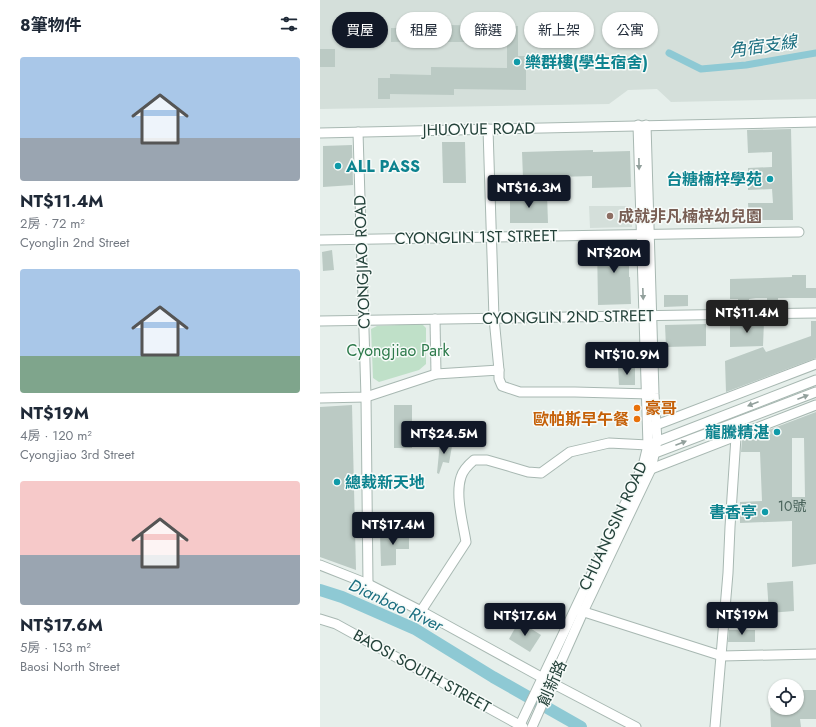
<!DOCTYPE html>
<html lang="zh-TW">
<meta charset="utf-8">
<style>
body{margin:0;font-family:Jost,"Noto Sans TC",sans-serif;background:#f2f2f3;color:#1f2937;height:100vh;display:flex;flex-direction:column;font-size:15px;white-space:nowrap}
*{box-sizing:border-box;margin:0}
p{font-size:13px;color:#747a83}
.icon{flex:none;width:22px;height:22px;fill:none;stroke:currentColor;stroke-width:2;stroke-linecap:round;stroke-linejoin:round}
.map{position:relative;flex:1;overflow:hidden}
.drawer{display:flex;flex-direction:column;background:#fff;width:320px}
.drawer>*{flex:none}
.hud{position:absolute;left:12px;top:12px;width:380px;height:36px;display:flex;gap:8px}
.buttons{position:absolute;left:448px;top:679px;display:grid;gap:8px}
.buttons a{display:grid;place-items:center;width:36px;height:36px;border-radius:50%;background:#fff;box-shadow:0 1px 3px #0004;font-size:20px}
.price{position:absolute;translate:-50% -34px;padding:0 9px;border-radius:4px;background:#111827;color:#fff;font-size:13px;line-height:26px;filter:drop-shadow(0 1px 2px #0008)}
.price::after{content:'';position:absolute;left:50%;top:24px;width:12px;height:9px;margin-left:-6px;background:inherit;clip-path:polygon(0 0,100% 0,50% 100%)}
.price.selected{background:#222;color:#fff}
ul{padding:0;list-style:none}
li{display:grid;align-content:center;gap:8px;height:212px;padding:0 20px}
li span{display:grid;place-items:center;height:124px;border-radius:4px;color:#555}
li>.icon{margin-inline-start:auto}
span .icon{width:72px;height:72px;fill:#fffc;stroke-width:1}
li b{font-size:17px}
h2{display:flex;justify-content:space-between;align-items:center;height:48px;padding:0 20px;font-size:17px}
.pill{padding:0 14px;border-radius:18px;background:#fff;box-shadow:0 1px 3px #0004;font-size:14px;line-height:36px}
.pill.selected{background:#111827;color:#fff}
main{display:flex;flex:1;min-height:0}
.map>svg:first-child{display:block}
</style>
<main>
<section class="drawer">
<h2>8筆物件<svg class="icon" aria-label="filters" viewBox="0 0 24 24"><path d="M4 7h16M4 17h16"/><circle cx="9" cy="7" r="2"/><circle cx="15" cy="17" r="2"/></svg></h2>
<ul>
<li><span style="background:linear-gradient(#a9c7e8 65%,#9aa5b1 0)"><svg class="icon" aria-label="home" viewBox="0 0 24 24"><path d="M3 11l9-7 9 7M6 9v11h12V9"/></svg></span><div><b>NT$11.4M</b><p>2房 · 72 m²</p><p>Cyonglin 2nd Street</p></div></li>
<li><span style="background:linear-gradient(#a9c7e8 70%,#7fa58c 0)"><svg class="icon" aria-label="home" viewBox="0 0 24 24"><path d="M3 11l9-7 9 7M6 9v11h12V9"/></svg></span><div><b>NT$19M</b><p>4房 · 120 m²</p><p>Cyongjiao 3rd Street</p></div></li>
<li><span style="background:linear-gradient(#f6c9c9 60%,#9aa5b1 0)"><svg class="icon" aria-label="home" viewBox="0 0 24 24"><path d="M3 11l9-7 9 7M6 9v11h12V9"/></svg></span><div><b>NT$17.6M</b><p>5房 · 153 m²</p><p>Baosi North Street</p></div></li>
</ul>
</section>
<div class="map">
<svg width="496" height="727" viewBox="0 0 496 727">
<rect width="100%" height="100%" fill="#e6efeb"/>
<g fill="#d4dfda">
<polygon points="0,0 496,0 496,99 351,102 337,89 308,90 289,104 0,109"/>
<polygon points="269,206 311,206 312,227 270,228"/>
</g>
<polygon fill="#bfe0c8" points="102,324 106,328 106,364 99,370 59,382 53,378 51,329 57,326"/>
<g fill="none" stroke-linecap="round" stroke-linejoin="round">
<polyline stroke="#8ec9d4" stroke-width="7" points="349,53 381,69 426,65 496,53"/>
<polyline stroke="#8ec9d4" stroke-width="12" points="0,590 22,597 95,629 173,677 261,727"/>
</g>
<g fill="#bbcac4" fill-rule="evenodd">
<polygon points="116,21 122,22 129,25 198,26 198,56 206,56 206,90 134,89 134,95 70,94 70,99 58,99 58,78 70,78 70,74 111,75 111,67 187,68 187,42 128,42 123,45 116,45 111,41 71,42 71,28 109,28"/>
<rect x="0" y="49" width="15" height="18"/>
<polygon points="471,129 473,220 429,220 428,203 453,203 452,189 428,190 428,168 452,167 452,152 428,153 427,130"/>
<polygon points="122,142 145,142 146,183 123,183"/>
<polygon points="32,145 33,185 3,187 3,146"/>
<polygon points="273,150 273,152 310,151 311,187 272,188 272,176 203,178 202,152"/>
<polygon points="227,194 228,223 190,223 190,195"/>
<polygon points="277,243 309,243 309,277 310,277 311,304 278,305"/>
<polygon points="12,250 14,270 3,271 2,252"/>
<polygon points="472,275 486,275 486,288 496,288 496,298 458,298 458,300 447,301 447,298 436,298 429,299 429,301 418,301 418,299 410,299 410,279 472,277"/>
<polygon points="344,295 368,295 368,306 344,307"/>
<polygon points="410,321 444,321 443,346 410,347"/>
<polygon points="491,321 496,321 496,358 406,392 405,361 443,347 446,352 491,336"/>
<polygon points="386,324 386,346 346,347 345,325"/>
<polygon points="298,367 315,367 315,385 299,385"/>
<polygon points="32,405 36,570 0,557 0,407"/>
<rect x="74" y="405" width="18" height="43"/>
<path d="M496 412V564L472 567V521L420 523V502L442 501 440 452H421L422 440ZM472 438H484L485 497H472Z"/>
<polygon points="120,442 128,443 127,446 132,446 129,463 123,462 119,474 117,473"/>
<polygon points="89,532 89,549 76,549 76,565 61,566 60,533"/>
<polygon points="473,581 474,611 449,613 447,583"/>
<polygon points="199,621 221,635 210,652 189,639"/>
<polygon points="409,630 435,630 435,642 408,642"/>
<polygon points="477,690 496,690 496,719 480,719 481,727 451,727 450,708 477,708"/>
</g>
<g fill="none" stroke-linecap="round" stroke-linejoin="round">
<g stroke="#a8b8b2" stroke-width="11">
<g id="minor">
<polyline points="168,129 174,318 179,370"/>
<polyline points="38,132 46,397 48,584"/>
<polyline points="0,133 496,122"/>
<polyline points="0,240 479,232"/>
<polyline points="115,319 116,374"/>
<polyline points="0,321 496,313"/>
<polyline points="0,398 46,397 116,374 179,370 179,379 182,386 200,392 255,392 330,394"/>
<polyline points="331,427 496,364"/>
<polyline points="332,450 335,453 496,392"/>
<polyline points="327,468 331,469 496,405"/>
<polyline points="0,565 48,584 101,611 232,683 316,727"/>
<polyline points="258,610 402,656 496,654"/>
<path d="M101 611 146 542C143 523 135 495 141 477 143 470 148 465 154 460H167L188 466 208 472 221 473 250 452 289 443 328 445 496 380"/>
<polyline points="0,619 16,624 203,727"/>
<polyline points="199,727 323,466 328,445 318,125"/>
<polyline points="212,727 263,612 331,469 337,441 334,394 326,125"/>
<polyline points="395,727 408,573 410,527 416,437"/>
</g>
</g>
<use href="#minor" stroke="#fff" stroke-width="9"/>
</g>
<defs><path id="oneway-solid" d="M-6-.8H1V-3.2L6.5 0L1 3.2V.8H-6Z"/></defs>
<g fill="#92a09c">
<use href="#oneway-solid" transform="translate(319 164) rotate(89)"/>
<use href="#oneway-solid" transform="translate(323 294) rotate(88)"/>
<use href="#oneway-solid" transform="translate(483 397) rotate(-21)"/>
<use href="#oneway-solid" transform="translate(433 404) rotate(159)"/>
<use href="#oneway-solid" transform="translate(361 443) rotate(-21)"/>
</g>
<g fill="#0f9aa8" stroke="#f7fbf9" stroke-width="1.5">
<circle cx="197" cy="62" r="4"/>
<circle cx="18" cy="166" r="4"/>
<circle cx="450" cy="179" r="4"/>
<circle cx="457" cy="432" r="4"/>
<circle cx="17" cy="482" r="4"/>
<circle cx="445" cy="512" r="4"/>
</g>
<circle fill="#8d6e63" stroke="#f7fbf9" stroke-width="1.5" cx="290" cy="216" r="4"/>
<g fill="#e8710a" stroke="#f7fbf9" stroke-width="1.5">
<circle cx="317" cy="408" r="4"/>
<circle cx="317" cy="419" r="4"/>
</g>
<g text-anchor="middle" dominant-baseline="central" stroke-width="3" stroke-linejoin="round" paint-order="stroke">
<g font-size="14" fill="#4a645c">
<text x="472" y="506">10號</text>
</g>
<g font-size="16" font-weight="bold" fill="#0d838f" stroke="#f7fbf9" text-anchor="start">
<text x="205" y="62">樂群樓(學生宿舍)</text>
<text x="26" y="166">ALL PASS</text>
<text x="442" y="179" text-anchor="end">台糖楠梓學苑</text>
<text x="449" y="432" text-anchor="end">龍騰精湛</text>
<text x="25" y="482">總裁新天地</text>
<text x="437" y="512" text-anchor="end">書香亭</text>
</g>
<g font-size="16" fill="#24423a" stroke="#f7fbf9">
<text transform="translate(159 129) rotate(-1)">JHUOYUE ROAD</text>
<text transform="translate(156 237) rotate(-1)">CYONGLIN 1ST STREET</text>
<text transform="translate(42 262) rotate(-92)">CYONGJIAO ROAD</text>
<text transform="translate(248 317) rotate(-1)">CYONGLIN 2ND STREET</text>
<text transform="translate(293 526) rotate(-65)">CHUANGSIN ROAD</text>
<text transform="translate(102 671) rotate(29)">BAOSI SOUTH STREET</text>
<text transform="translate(232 683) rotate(-66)">創新路</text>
</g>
<g font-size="16" font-weight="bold" fill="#785e54" stroke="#f7fbf9" text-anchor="start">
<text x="298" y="216">成就非凡楠梓幼兒園</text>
</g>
<g font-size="16" fill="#2d7a4b" stroke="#f7fbf9">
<text x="78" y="350">Cyongjiao Park</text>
</g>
<g font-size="16" font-weight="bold" fill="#c56008" stroke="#f7fbf9" text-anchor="start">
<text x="325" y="408">豪哥</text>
<text x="309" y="419" text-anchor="end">歐帕斯早午餐</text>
</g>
<g font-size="17" font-style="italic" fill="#1c6f80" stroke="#f7fbf9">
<text transform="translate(443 46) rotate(-8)">角宿支線</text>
<text transform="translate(76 605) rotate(25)">Dianbao River</text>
</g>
</g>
</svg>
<div class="buttons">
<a><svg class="icon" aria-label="locate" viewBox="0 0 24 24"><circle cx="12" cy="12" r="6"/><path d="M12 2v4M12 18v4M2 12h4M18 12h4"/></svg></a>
</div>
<b class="price" style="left:209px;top:209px">NT$16.3M</b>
<b class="price" style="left:294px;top:274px">NT$20M</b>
<b class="price selected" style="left:427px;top:334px">NT$11.4M</b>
<b class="price" style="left:307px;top:376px">NT$10.9M</b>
<b class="price" style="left:124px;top:455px">NT$24.5M</b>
<b class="price" style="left:73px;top:546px">NT$17.4M</b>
<b class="price" style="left:422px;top:636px">NT$19M</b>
<b class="price" style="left:205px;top:637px">NT$17.6M</b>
<div class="hud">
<a class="pill selected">買屋</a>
<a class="pill">租屋</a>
<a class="pill">篩選</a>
<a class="pill">新上架</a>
<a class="pill">公寓</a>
</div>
</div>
</main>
